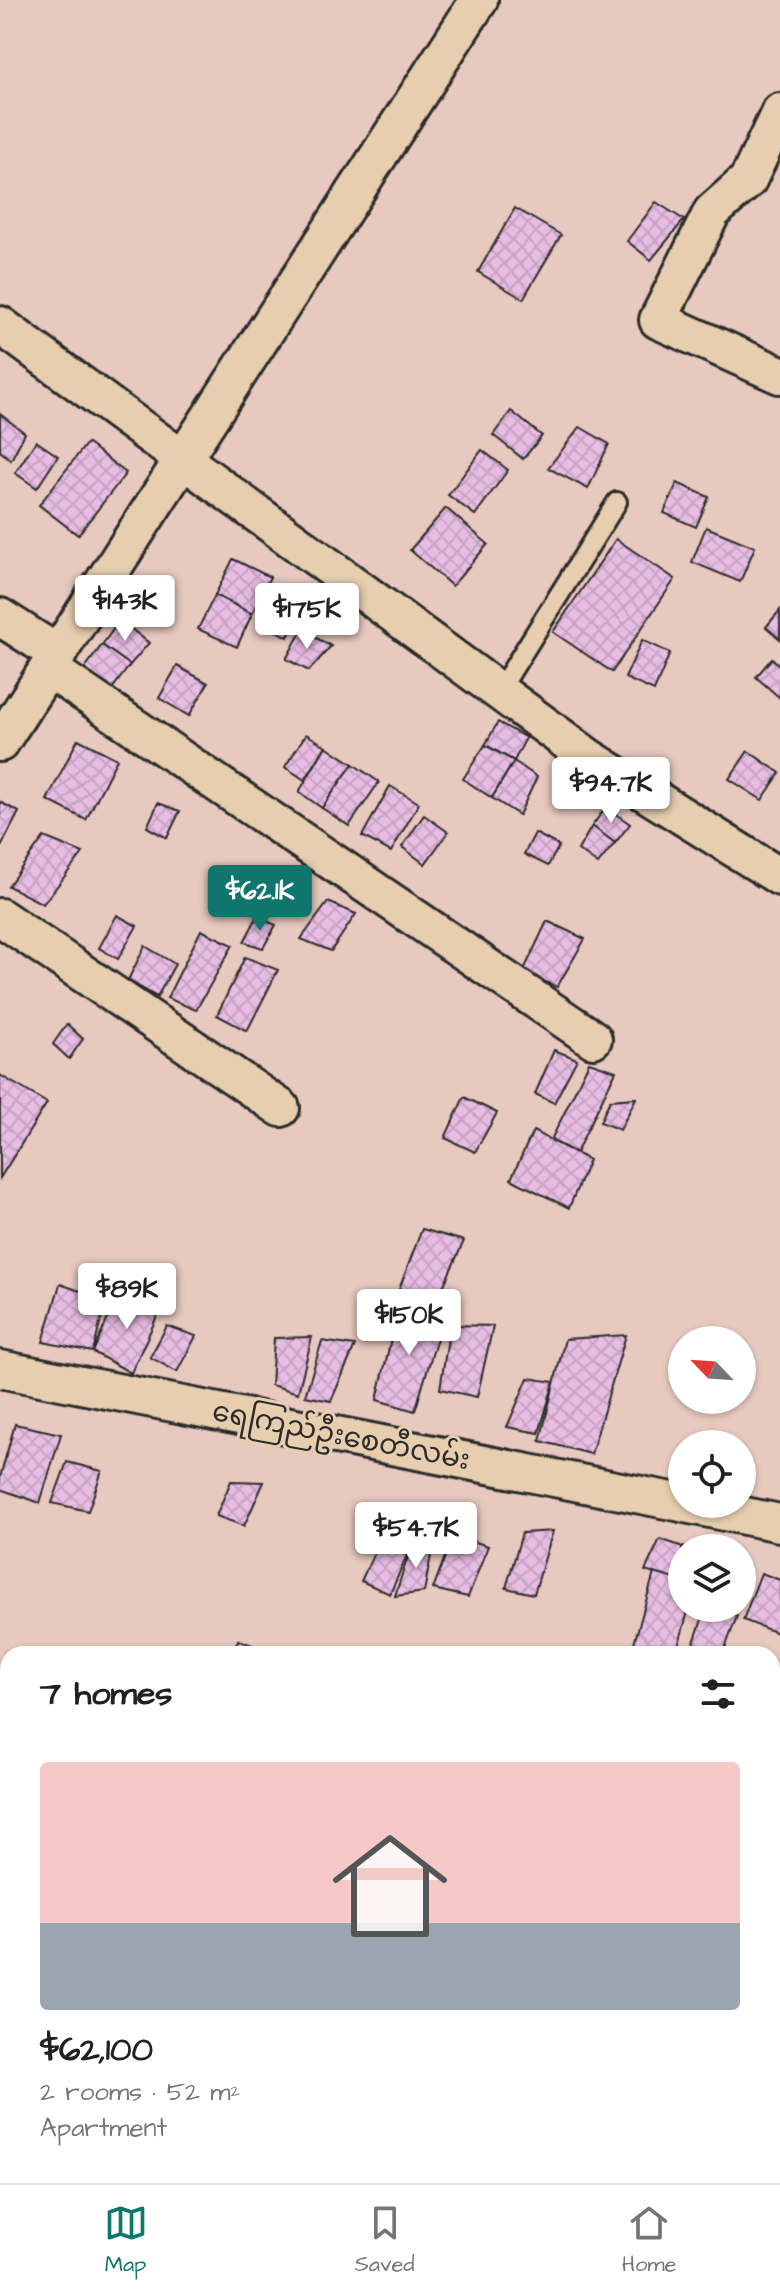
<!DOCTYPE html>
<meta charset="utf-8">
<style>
body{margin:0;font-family:"Architects Daughter","Noto Sans Myanmar",sans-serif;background:#f2f2f2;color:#202124;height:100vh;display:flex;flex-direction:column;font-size:30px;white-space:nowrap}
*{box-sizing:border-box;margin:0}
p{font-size:26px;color:#757577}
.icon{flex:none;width:44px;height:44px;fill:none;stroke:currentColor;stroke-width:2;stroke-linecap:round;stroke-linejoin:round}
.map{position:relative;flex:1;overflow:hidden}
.details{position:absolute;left:0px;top:1646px;width:780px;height:538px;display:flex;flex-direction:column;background:#fff;border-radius:24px 24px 0 0;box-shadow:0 2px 6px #0004}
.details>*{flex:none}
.needle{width:52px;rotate:295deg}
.fabs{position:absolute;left:668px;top:1326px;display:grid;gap:16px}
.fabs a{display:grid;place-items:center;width:88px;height:88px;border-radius:50%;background:#fff;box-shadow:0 2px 6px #0004;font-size:40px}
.price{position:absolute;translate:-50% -68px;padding:0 18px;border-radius:8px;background:#fff;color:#222;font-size:26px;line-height:52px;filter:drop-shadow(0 2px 4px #0008)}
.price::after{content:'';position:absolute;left:50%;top:48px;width:24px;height:18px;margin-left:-12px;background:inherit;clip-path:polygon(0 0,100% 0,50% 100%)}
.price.selected{background:#0f766e;color:#fff}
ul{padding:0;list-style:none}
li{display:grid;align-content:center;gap:16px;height:424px;padding:0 40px}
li+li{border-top:2px solid #e0e0e0}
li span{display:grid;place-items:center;height:248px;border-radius:8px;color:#555}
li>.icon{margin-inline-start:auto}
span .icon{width:144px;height:144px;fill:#fffc;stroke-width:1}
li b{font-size:34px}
h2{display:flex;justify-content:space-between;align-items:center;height:96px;padding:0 40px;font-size:34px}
.tabs{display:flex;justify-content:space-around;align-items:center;height:112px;border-top:2px solid #e0e0e0;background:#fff;font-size:22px;color:#757577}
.tabs a{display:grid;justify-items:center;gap:4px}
.tabs .selected{color:#0f766e}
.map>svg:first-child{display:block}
</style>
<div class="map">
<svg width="780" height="2183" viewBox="0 0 780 2183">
<defs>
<pattern id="building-cross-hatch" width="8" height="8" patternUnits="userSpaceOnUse" patternTransform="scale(2)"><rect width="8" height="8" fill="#e8bde4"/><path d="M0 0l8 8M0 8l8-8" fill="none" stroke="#c7a3c4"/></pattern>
</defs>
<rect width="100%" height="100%" fill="#e7c9bf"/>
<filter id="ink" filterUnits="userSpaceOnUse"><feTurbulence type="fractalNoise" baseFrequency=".0125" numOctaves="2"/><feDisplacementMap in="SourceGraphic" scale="16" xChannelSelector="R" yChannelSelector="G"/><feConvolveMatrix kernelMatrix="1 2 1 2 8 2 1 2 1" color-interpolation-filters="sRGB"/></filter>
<g filter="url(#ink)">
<g fill="url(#building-cross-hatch)" stroke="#2b2b2b" stroke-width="2">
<polygon points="656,202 684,220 651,260 627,241"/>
<polygon points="515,208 561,235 523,299 478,272"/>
<polygon points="511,411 542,436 523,459 493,435"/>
<polygon points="0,414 25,433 11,460 0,451"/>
<polygon points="580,427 609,444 588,489 548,468"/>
<polygon points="36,441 58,456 37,488 15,473"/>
<polygon points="87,443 126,473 78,535 39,505"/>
<polygon points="482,450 508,470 475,515 448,495"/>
<polygon points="677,483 709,497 696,527 664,513"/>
<polygon points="446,508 488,544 452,586 410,550"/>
<polygon points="706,527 755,547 740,582 692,562"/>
<polygon points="616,539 675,579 612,672 553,632"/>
<polygon points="233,559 270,577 252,614 215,595"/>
<polygon points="277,592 303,606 288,637 261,623"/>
<polygon points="215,595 252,614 237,647 198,629"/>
<polygon points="780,610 780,639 766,627"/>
<polygon points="120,620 149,643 130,665 102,645"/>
<polygon points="302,630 331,646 309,671 286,659"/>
<polygon points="642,640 670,653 654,691 625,678"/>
<polygon points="102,645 130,665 109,693 82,672"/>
<polygon points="772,658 780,666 780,698 756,677"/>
<polygon points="177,666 208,683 189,716 159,698"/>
<polygon points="498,722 526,738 514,761 485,745"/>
<polygon points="306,734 326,746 305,780 285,767"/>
<polygon points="78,739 117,759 86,820 47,800"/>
<polygon points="485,745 514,761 492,798 463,779"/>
<polygon points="326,746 353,764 322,808 299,792"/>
<polygon points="748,751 780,773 762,800 729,779"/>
<polygon points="514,761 537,777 519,815 492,798"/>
<polygon points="353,764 379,782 349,826 322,808"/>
<polygon points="390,786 419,803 391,852 362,836"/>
<polygon points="0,802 19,812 0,849"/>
<polygon points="158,803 180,811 167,838 147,827"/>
<polygon points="606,807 630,824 615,843 592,826"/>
<polygon points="424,815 448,832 425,864 402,847"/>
<polygon points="592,826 615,843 598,864 578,850"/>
<polygon points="535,833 559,846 548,866 524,854"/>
<polygon points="44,837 83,853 43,904 8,886"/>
<polygon points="328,902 356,914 331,951 301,939"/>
<polygon points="117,915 137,926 118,959 99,948"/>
<polygon points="257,917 276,925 263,948 244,942"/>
<polygon points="547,921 585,939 557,987 523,972"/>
<polygon points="201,930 233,945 196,1010 167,998"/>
<polygon points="145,946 175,964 157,997 128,980"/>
<polygon points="245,957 278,970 247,1031 217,1015"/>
<polygon points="67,1024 83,1039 69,1059 53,1044"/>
<polygon points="554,1050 577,1059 554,1103 535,1094"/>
<polygon points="589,1062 616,1071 576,1153 551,1140"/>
<polygon points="0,1075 47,1103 0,1178"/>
<polygon points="464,1097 497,1113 475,1152 445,1138"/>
<polygon points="636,1098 620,1130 600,1122 610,1100"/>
<polygon points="533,1131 589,1160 569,1208 511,1179"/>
<polygon points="422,1229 464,1241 437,1300 398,1292"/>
<polygon points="60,1284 106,1300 93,1352 43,1342"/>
<polygon points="120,1291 161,1308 131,1373 93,1352"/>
<polygon points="398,1308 444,1315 415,1411 377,1400"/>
<polygon points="450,1325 493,1326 477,1397 440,1389"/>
<polygon points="167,1326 196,1336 177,1372 150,1357"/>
<polygon points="626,1335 591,1454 540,1441 565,1339"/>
<polygon points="312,1337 298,1393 271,1385 274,1338"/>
<polygon points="322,1341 355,1346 331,1401 305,1396"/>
<polygon points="528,1378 554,1382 539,1433 507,1427"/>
<polygon points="15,1424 61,1434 40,1503 0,1489 0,1477"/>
<polygon points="67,1462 102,1471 88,1511 52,1503"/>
<polygon points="231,1481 264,1482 244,1526 216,1516"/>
<polygon points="553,1531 534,1594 506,1588 522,1533"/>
<polygon points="383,1534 412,1544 390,1594 361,1581"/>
<polygon points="453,1535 488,1546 468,1597 433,1589"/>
<polygon points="660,1539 686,1548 682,1548 682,1583 645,1571"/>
<polygon points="412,1544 433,1545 424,1592 395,1596"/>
<polygon points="654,1573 682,1581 682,1608 689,1608 676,1654 631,1654"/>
<polygon points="761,1573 780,1580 780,1634 743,1620"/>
<polygon points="706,1608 737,1616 723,1654 690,1654"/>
<polygon points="238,1640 278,1654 232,1654"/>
<polygon points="772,1834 780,1842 780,1924 772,1916"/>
<polygon points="0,1920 8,1921 8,2002 0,2001"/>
<polygon points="774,2061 780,2068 780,2120 772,2112"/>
<polygon points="3,2115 8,2116 8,2145 0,2144"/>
<polygon points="772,2117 780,2126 780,2149 772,2157"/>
<polygon points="420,2176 442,2176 438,2183 417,2183"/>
<polygon points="695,2176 753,2176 760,2183 702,2183"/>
</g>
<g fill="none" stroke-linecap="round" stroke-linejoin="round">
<g stroke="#2b2b2b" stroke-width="24">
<polyline id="lane" points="499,691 617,502"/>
</g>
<g stroke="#2b2b2b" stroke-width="42">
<g id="street">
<polyline points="780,112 748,180 712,212 658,320 780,375"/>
<polyline points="0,325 588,757 780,877"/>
<polyline points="0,617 58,654"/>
<polyline points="49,669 593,1039"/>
<polyline points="0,743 479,0"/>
<polyline points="0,917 281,1108"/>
<polyline points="0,1369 682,1503"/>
<polyline points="685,1504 780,1523"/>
<polyline points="772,2024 780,2016"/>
<polyline points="646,2183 651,2176"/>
</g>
</g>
<use href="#lane" stroke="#e6ceaf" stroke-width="18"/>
<use href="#street" stroke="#e6ceaf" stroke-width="36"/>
</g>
</g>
<g text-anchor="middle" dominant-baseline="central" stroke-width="6" stroke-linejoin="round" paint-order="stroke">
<g font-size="28" fill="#2b2b2b" stroke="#e6ceaf">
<text transform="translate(341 1436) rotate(11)">ရေကြည်ဦးစေတီလမ်း</text>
</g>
</g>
</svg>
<div class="fabs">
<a><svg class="needle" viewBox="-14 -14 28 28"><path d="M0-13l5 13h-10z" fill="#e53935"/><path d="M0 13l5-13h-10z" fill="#757577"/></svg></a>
<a><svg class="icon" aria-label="locate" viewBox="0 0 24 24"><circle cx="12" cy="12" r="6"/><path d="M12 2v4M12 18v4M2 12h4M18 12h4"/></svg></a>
<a><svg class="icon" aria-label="layers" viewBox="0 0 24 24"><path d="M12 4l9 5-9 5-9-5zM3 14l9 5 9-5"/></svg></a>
</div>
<b class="price" style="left:125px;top:643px">$143K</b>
<b class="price" style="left:307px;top:651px">$175K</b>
<b class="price" style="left:611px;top:825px">$94.7K</b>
<b class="price selected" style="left:260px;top:933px">$62.1K</b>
<b class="price" style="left:127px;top:1331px">$89K</b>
<b class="price" style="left:409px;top:1357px">$150K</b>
<b class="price" style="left:416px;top:1570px">$54.7K</b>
<section class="details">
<h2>7 homes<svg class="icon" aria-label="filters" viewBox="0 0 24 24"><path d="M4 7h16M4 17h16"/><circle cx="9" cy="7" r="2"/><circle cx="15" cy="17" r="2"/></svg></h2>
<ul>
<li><span style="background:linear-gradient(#f6c9c9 65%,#9aa5b1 0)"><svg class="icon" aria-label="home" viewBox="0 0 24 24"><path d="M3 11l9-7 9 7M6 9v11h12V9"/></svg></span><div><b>$62,100</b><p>2 rooms · 52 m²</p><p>Apartment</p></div></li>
</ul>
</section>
</div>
<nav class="tabs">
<a class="selected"><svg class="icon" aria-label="map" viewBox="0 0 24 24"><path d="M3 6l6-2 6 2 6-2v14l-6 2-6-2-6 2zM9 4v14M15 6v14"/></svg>Map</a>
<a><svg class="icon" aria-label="saved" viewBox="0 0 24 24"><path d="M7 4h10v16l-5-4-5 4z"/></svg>Saved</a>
<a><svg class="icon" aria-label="home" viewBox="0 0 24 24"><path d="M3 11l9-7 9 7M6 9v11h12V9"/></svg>Home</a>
</nav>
